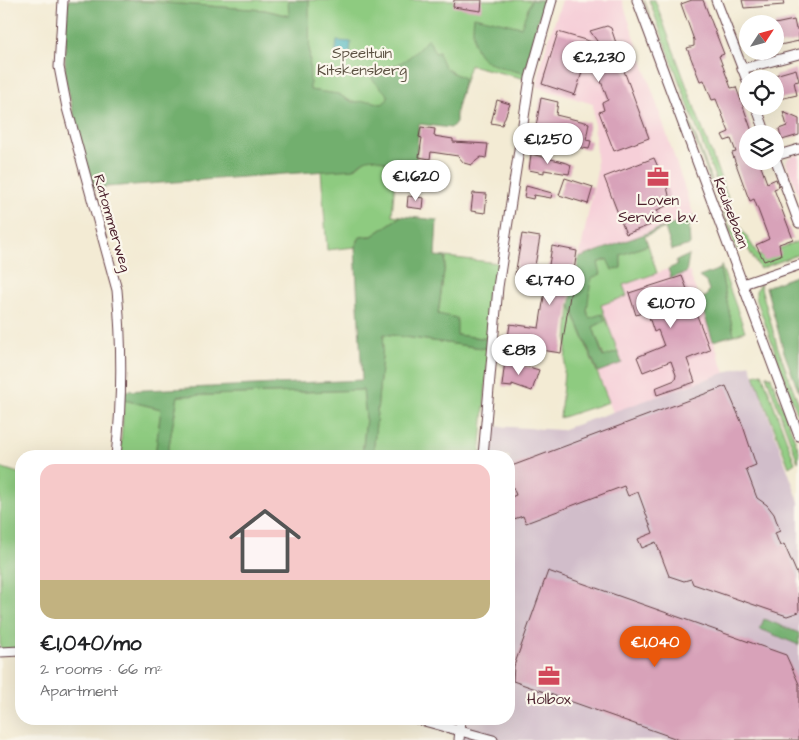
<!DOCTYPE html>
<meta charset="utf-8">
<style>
body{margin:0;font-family:"Architects Daughter",sans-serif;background:#f6f6f6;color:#202124;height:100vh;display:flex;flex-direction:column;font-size:19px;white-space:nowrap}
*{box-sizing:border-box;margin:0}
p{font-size:16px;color:#757577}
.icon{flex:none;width:28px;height:28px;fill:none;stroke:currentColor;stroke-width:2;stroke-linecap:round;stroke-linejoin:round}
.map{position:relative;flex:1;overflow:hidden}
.details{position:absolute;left:15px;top:450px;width:500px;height:275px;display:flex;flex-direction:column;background:#fff;border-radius:20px;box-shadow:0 5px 20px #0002}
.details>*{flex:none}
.needle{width:32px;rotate:54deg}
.controls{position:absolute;left:739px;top:15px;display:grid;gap:10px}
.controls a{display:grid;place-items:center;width:45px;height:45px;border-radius:50%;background:#fff;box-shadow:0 5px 20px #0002;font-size:25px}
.price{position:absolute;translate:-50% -42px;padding:0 11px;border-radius:18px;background:#fff;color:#222;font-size:16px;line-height:32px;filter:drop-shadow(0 1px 2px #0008)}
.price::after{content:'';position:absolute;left:50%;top:30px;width:15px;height:11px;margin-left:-8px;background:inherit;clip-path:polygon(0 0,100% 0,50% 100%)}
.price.on{background:#ea580c;color:#fff}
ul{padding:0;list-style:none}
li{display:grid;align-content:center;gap:10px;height:265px;padding:0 25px}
li span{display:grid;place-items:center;height:155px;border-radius:15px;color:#555}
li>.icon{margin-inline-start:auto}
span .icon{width:90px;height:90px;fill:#fffc;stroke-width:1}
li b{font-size:21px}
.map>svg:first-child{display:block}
</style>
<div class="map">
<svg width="799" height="740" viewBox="0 0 799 740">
<rect width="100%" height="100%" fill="#fbf7ec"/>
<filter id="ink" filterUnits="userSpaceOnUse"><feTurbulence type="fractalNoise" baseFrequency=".02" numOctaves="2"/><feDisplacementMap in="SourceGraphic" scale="10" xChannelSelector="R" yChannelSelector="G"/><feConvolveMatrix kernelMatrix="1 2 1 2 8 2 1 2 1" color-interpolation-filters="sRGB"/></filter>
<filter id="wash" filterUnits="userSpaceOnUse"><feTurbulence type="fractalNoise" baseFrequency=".0096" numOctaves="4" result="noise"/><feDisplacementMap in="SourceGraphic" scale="20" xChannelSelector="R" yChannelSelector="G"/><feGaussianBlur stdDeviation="1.12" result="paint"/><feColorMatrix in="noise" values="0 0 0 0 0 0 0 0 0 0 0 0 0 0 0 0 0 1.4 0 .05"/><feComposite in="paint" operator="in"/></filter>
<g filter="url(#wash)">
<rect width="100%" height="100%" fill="#f3ebd4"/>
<g fill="#f6cfd8">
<polygon points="562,0 622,0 694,216 579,258 597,171 593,104 537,87 542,60"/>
<polygon points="799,154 799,197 786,162 789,157"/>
<polygon points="668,269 671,278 689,271 725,373 613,413 598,372 622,363 601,305 626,296 623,285"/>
</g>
<polygon fill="#d1bdca" points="750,364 799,502 799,633 764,619 761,628 799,645 799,740 460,740 467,719 509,719 509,456 490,456 493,426 561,430"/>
<g fill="#8ecb80" stroke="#6c7556">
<polygon points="124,0 547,0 537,23 525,79 470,65 455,112 296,116 294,17 265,10"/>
<polygon points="644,0 728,223 742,245 737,250 666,63"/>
<polygon points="649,0 655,0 736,220 759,256 799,241 799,254 760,269 731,221"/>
<polygon points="368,157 378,158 396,168 392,215 401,216 372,236 363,236 357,241 355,247 327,250 321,170 354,169"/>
<path d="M648 245 657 273 623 285 627 296 601 305 618 352 604 357 593 327 605 321 589 318C584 301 591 279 598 263L608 259 621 267 620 255Z"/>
<polygon points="446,257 499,263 490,339 457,335 438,315"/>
<polygon points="721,265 745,331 734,335 720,269"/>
<polygon points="760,284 777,345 799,405 799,419 756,298 756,291"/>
<polygon points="570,305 609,402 560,418"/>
<polygon points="384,334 489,349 480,456 373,456"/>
<polygon points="762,373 795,463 789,467 754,375"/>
<polygon points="766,375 771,377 799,451 798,462"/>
<polygon points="363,390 366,418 362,456 167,456 178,396"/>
<polygon points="124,400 161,409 155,456 120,456"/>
<polygon points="0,467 21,474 21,649 0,650"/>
</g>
<g fill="#72af6e" stroke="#5e674c">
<path d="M68 0H124L265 10 289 16 288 0H309L310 90 338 94 352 102 371 101 382 104 387 100 388 95 372 79 371 71C376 68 381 71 386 69 403 64 418 52 428 38L435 53 439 52C441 68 450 72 464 78L456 112V122L451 128 419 124 416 162 408 169C384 167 374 146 354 169L92 188 65 79V34Z"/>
<path d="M531 0H547L537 23 526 74C488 64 468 63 474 16L521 27Z"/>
<polygon points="401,216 437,220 435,256 446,257 438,314 457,318 457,335 490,339 489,349 384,334 373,456 362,456 366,418 363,390 178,396 167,456 155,456 161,409 124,400 124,391 362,380 355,247 360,237 372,236"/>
<polygon points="694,216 689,228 690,245 672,250 665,228 645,236 648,245 621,255 621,268 612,270 607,259 598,263 601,274 591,278 587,311 589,318 602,314 605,321 593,327 603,357 618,352 622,363 598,372 570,305 579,258"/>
<polygon points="689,255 686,273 671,278 668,269 677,265 676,261"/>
<polygon points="720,269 734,335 713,341 699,298 706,297 709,290 706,282 699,277"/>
<polygon points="798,275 799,277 799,393 784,352 766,287"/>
<polygon points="764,619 799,633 799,645 760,629"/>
</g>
<polygon fill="#42b2bb" stroke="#466873" points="337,41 351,42 349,62 335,60"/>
<g id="blocks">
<g fill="#d8a2b9">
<polygon points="454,0 482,0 481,11 453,7"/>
<polygon points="692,0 703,0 724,54 719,56 731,88 736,87 753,134 748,134 748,161 759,161 767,183 776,179 779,187 774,189 793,239 779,244 781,255 764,261 756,245 769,239 754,199 750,201 747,194 732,153 736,152 731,139 725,141 722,135 729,132 716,99 712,100 704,80 700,81 687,48 694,46 694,40 681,4"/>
<polygon points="742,0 783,0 784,5 744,8"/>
<polygon points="794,20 796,29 799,29 799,41 775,46 775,24"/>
<polygon points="607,26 611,28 616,43 614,44 649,138 614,151 599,112 604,110 602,103 608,100 589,49 575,95 542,84 558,32 599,44 590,31"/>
<polygon points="796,69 799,81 794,82 797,95 775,100 775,75"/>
<polygon points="541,98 558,102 556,115 589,123 586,140 591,141 589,149 545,142 546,134 535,132"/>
<polygon points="497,100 510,104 502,125 491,123"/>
<polygon points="783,112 799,119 799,135 782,140 779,129 787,126"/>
<polygon points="421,127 435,129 434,136 453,139 453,142 488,144 486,158 481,157 471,165 464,163 458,156 431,152 430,159 419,157 422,138 419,137"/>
<polygon points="531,154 567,163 571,165 569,174 544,170 544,173 529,170"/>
<polygon points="654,158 667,187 671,204 657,210 661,221 626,234 604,177"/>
<polygon points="565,178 593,187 588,204 559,195"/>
<polygon points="526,186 552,193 551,198 534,195 533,199 524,197"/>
<polygon points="473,193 487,194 485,213 471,211"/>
<polygon points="408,196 424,198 423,209 407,207"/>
<polygon points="522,234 540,237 533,277 515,275"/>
<polygon points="552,246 577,251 561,353 535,349 537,338 520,336 518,353 506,351 510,324 539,328"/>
<polygon points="682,276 710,350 687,359 695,382 657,395 655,388 675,380 676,375 671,361 643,372 637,357 664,346 658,330 654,332 647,311 636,315 629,293"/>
<polygon points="505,360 539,370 532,391 512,384 512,387 502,386"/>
<polygon points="726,386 743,426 756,465 746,469 757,498 767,505 774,514 780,531 775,533 780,546 784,544 798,576 799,612 787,616 693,584 691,579 684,581 669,576 656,542 642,548 638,539 653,533 638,492 628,496 624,486 526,523 523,516 514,519 509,504 509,498 516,495 509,477 509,467"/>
<polygon points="548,571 786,655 799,684 799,740 680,740 513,681 514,666"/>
</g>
</g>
</g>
<g filter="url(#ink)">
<use href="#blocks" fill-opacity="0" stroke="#633e44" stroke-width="1"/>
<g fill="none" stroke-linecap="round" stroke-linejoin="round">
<g stroke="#633e44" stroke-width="11">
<g id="minor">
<path d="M63 0 59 67 67 108 117 290C122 344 122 402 116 456"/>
<polyline points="637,0 799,436"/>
<polyline points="716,0 748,83"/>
<polyline points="742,69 799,54"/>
<polyline points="756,106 766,134"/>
<polyline points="775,156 799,149"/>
<polyline points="775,158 799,223"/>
<polyline points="743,284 799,265"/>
<polyline points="483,456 498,287 530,78 552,0"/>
<polyline points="0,652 21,651"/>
<polyline points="417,719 493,740"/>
<polyline points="459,740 461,719"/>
</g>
</g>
<use href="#minor" stroke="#fff" stroke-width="9"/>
</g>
</g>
<defs>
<g id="office-bare" transform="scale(1.725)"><path d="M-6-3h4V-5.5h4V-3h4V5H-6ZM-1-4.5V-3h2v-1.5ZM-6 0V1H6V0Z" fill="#d1495b" stroke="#fbf7ec" stroke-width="2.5" paint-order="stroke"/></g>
</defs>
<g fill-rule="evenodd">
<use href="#office-bare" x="658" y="177"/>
<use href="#office-bare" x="549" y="676"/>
</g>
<g text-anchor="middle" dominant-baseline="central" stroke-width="4.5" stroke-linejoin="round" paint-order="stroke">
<g font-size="15" fill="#5e5344" stroke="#fbf7ec">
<text x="362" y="53">Speeltuin<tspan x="362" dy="17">Kitskensberg</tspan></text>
</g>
<g font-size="15" fill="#4a1f2b" stroke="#fbf7ec">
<text x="658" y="200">Loven<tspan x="658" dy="17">Service b.v.</tspan></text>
<text x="549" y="699">Holbox</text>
</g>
<g font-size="15" fill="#4a1f2b" stroke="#fbf7ec">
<text transform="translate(731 213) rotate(69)">Keulsebaan</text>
<text transform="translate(112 223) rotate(74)">Ratommerweg</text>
</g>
</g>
</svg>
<div class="controls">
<a><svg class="needle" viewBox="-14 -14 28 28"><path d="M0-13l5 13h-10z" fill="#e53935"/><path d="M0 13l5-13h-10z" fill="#757577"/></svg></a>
<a><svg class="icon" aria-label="locate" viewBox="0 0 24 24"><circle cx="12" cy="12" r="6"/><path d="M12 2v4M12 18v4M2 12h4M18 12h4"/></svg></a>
<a><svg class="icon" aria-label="layers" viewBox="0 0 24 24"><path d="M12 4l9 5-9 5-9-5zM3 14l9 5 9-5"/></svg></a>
</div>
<b class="price" style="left:599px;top:83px">€2,230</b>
<b class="price" style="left:548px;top:165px">€1,250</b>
<b class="price" style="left:416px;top:202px">€1,620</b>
<b class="price" style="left:550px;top:306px">€1,740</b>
<b class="price" style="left:671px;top:329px">€1,070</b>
<b class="price" style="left:519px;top:376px">€813</b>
<b class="price on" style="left:655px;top:668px">€1,040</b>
<section class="details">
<ul>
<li><span style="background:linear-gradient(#f6c9c9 75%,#c2b280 0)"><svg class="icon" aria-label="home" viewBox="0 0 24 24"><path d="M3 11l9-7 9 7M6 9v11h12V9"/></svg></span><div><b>€1,040/mo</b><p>2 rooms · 66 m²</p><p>Apartment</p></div></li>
</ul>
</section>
</div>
